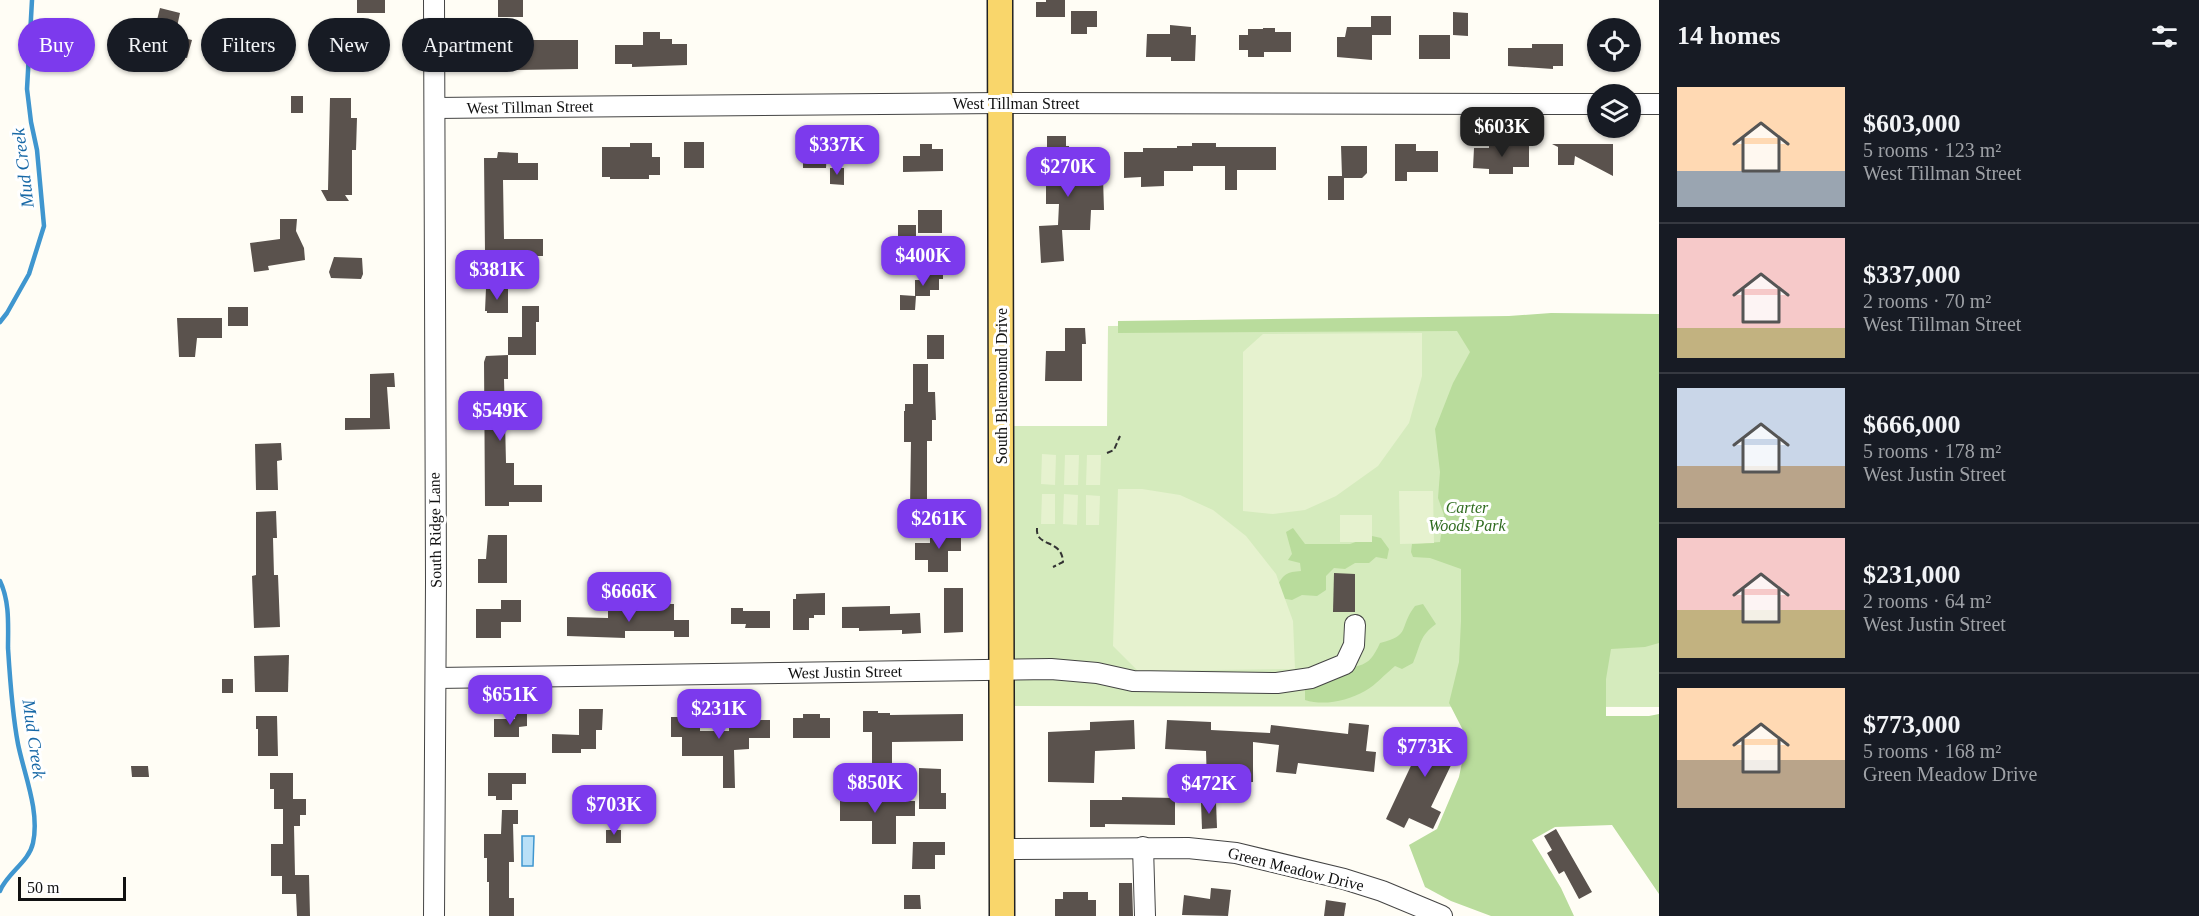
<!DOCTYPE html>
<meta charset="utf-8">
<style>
body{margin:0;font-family:"Times New Roman",serif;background:#242831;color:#f1f3f6;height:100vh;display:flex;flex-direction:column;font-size:22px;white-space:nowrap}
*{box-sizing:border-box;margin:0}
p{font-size:20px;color:#9ea1a6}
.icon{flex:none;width:33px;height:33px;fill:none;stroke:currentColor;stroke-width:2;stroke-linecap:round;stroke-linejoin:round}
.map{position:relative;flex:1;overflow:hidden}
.drawer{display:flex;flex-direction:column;background:#171b24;width:540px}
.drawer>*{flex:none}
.top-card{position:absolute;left:18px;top:18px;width:570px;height:54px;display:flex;gap:12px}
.controls{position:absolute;left:1587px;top:18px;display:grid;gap:12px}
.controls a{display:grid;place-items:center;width:54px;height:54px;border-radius:50%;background:#171b24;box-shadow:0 2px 4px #0004;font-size:30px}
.scale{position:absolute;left:18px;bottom:15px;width:108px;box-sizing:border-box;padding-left:6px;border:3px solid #111;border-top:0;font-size:16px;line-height:21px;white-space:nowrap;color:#111;-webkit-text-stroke:4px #fff;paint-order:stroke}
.price{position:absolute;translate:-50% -51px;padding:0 14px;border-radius:12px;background:#7c3aed;color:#fff;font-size:20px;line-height:39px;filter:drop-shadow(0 2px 3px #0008)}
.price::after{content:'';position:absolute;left:50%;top:36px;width:18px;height:14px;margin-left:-9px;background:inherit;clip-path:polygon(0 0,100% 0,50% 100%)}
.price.active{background:#222;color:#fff}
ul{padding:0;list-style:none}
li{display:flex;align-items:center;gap:18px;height:150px;padding:0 18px}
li+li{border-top:2px solid #363941}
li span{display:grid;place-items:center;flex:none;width:168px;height:120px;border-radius:0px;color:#555}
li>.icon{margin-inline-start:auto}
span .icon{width:72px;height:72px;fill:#fffc;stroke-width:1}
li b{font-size:26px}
h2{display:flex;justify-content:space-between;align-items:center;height:72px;padding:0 18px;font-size:26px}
.chip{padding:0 21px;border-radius:27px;background:#171b24;box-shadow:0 2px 4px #0004;font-size:21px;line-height:54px}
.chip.active{background:#7c3aed;color:#fff}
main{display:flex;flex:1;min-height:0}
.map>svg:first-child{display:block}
</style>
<main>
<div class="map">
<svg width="1659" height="916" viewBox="0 0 1659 916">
<rect width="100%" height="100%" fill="#fffdf5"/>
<polygon fill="#d5ebbd" points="1659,323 1659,707 1013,706 1013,426 1107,426 1108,326"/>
<g fill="#b9dc9c">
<polygon points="1551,313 1659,314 1659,643 1645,647 1611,649 1606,679 1606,716 1649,716 1659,714 1659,894 1612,825 1555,827 1532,840 1561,888 1574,916 1491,916 1451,901 1425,887 1409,845 1437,829 1459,777 1467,738 1449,703 1459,662 1461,621 1461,569 1430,558 1413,557 1411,552 1412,544 1440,542 1444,515 1438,498 1440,472 1435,429 1453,383 1470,352 1457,331 1118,333 1118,321 1509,316"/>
<path d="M1293 528 1305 544H1350L1372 536 1381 538 1389 549 1387 559 1376 557 1369 563H1355L1345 569 1334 568 1326 576V590L1317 596 1302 595 1292 600 1280 598 1277 587C1283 574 1287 572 1301 571L1300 563 1288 560 1292 554 1286 532Z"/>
<path d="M1423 604 1436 624C1419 636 1421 645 1413 663L1402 669 1395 666C1385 674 1376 685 1365 691 1347 701 1324 706 1305 700V689C1313 685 1327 683 1332 680 1336 677 1334 676 1339 673 1360 661 1367 672 1380 643 1412 635 1398 628 1415 606Z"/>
</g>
<g fill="#e6f2cf">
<polygon points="1422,333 1422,376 1409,423 1378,466 1336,496 1305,510 1273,514 1243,511 1243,352 1263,334"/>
<polygon points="1042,454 1056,455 1055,485 1041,484"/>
<polygon points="1065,455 1079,455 1078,485 1064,485"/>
<polygon points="1087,455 1101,455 1100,485 1086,485"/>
<polygon points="1118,489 1142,489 1180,495 1213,510 1246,536 1276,574 1293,621 1295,669 1138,671 1113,646"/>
<polygon points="1399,491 1433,491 1434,543 1400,544"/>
<polygon points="1042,494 1055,494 1055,524 1041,524"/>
<polygon points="1064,494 1078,495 1077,525 1063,524"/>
<polygon points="1086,495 1100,496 1099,525 1086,525"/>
<rect x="1340" y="515" width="32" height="27"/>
</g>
<polygon fill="#b9e0f7" stroke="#3f96cf" stroke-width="1.5" points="522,836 534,836 533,866 522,866"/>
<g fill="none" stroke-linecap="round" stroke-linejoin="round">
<g stroke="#3f96cf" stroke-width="4.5">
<polyline points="0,322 7,313 29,274 44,226 37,150 31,122 27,89 32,0"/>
<path d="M0 581C10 602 8 626 8 648 10 680 12 713 18 744 24 774 40 811 33 843 29 862 7 873 0 891"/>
</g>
</g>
<g fill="#5a524d">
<rect x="357" y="0" width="28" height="13"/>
<rect x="498" y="0" width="25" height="17"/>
<polygon points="1046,0 1065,0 1065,17 1036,17 1036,2 1046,2"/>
<polygon points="160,8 180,13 175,36 192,40 187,58 147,49 154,24 156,24"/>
<polygon points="1071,11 1097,11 1097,27 1087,27 1087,34 1071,34"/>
<polygon points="1453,12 1468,13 1468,36 1453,35"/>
<polygon points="1371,16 1391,16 1391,35 1372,35 1372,60 1337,57 1337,37 1345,37 1347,27 1371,27"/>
<polygon points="1170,25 1191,27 1191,35 1196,35 1195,61 1171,61 1171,57 1146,57 1147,34 1170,34"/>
<polygon points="1263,28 1275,28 1275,32 1291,32 1291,52 1264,52 1264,57 1248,57 1248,50 1239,50 1239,35 1248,35 1248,29 1263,29"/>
<polygon points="331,30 351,30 351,43 365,43 365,59 330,59"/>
<polygon points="643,32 660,32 660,39 672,39 672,44 687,44 687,65 632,67 632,64 615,64 615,45 643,45"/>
<rect x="1419" y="35" width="31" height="24"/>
<polygon points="516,40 578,40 578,69 516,70"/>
<polygon points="1532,44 1563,44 1563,66 1553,66 1553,69 1508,66 1508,48 1532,48"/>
<rect x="291" y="96" width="12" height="17"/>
<polygon points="330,98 351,98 351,118 357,118 356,150 352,150 352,195 345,195 349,201 327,201 321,190 328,190"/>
<polygon points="1047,136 1066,136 1066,146 1069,146 1069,148 1078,148 1078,178 1103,178 1104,210 1091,210 1090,230 1062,230 1064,261 1041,263 1039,226 1058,225 1059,204 1046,204 1046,178 1050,178 1050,150 1047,150"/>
<rect x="684" y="142" width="20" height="26"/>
<polygon points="630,143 652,143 652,157 660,157 660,175 649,175 649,179 610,179 610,177 602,177 602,147 630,147"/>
<polygon points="1192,143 1216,143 1216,147 1276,147 1276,170 1237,170 1237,190 1225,190 1225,166 1193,166 1193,171 1164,171 1164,186 1141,187 1141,177 1124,178 1124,152 1143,152 1143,148 1177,148 1177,146 1192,146"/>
<polygon points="1505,143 1529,144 1529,167 1513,167 1513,174 1489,174 1489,169 1473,168 1474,148 1489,148 1489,146 1505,146"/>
<polygon points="920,144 932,144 932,149 943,149 943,171 903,172 903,156 920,156"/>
<polygon points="1395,144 1416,144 1416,151 1438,151 1438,172 1407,172 1407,181 1395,181"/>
<polygon points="1552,144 1613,144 1613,176 1575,156 1574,165 1558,165 1558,147"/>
<polygon points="1341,146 1367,146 1367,173 1362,178 1344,178 1344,200 1328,200 1328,176 1342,176"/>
<polygon points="803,149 827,149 826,168 803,168"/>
<polygon points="498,152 518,153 518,163 538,163 538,180 503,180 504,239 543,239 543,256 523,256 523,251 485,252 484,158 497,158"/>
<polygon points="830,168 844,168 844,185 830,184"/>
<rect x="918" y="210" width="24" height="23"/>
<polygon points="280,219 297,219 296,231 304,248 305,260 268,266 269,270 254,272 250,243 280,239"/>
<rect x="898" y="225" width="18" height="24"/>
<polygon points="334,257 362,258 363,274 361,279 331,278 329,272"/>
<polygon points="921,267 943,267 943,279 939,279 939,290 930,290 930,296 916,296 915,310 900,310 900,295 915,296 915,280 921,280"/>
<polygon points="486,288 508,288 508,313 487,313 487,311 485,311"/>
<polygon points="522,306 539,306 539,322 536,322 536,355 508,355 508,337 522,337"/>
<rect x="228" y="307" width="20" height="19"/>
<polygon points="177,318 222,318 222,338 197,338 195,357 179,357"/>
<polygon points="1065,328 1085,328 1086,344 1082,344 1082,381 1045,381 1046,351 1065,351"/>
<rect x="927" y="335" width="17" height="24"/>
<polygon points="508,355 508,379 504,379 506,463 514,463 514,485 542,485 542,502 509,502 509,506 485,506 484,362 486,356"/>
<polygon points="913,364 928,364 928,392 935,392 936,420 932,420 932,441 927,441 927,508 910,508 911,442 904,442 904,411 905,411 905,404 913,404"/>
<polygon points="394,373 395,387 387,387 390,429 345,430 345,418 370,418 370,374"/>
<polygon points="281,443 282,460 277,461 278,490 256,490 255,444"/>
<polygon points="276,511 277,538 273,538 274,575 278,575 280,627 254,628 252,576 256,575 256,512"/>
<polygon points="930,531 961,531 961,551 948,551 948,572 928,572 928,560 915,560 915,543 930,543"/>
<polygon points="488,535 507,535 507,583 478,583 478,559 486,559"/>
<polygon points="1334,573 1355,574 1355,612 1333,612"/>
<polygon points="944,588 963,588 963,632 944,633"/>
<polygon points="825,593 825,615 814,615 814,618 809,618 809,630 793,630 793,599 796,599 796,594"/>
<polygon points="501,600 521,600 521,622 501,622 501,638 476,638 476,609 501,609"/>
<polygon points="608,604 625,604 625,610 654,610 654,604 674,604 674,620 689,620 689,637 674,637 674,631 625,631 625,638 567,636 567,617 608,618"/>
<polygon points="890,606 890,614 920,613 921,633 902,634 902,630 859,631 859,628 842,628 842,607"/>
<polygon points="731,608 743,608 743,611 770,611 770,628 745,628 746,624 731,624"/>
<polygon points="289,655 288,692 255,692 254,656"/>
<rect x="222" y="679" width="11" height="14"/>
<polygon points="579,709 603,709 602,730 596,730 596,749 581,749 581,753 552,753 552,734 579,735"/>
<polygon points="863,711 878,711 878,713 890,713 890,715 963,714 963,741 892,742 892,767 872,768 872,732 863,732"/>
<polygon points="515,712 527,712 527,726 519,727 519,737 494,737 494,719 515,719"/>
<polygon points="803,714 820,714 820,718 830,718 830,738 793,738 793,718 803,718"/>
<polygon points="256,716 277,716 278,756 258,756 258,729 256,729"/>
<polygon points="729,716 748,716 748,720 770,720 770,738 749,738 749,749 734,750 735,788 723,788 723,756 682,756 682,737 671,737 671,717 700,717 700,731 729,731"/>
<polygon points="1134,720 1135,749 1095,751 1094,783 1048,782 1048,732 1090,730 1090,722"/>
<polygon points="1167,720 1211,722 1211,730 1270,733 1271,725 1348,734 1349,723 1369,725 1366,751 1376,752 1374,772 1298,763 1296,774 1276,772 1279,745 1253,742 1253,782 1207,784 1206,751 1165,749"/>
<polygon points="1417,727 1441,739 1446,729 1464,738 1431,807 1441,812 1433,829 1409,818 1404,828 1386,819 1416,755 1415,754 1417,749 1408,745"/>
<polygon points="131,766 148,766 149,777 132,777"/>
<polygon points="919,768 941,769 941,793 946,793 946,809 919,809"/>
<polygon points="270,773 293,773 293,799 306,799 306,815 300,815 300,826 294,826 295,875 309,875 310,916 297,916 296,894 282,894 282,876 271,876 271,844 283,844 283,809 274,809 274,789 270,789"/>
<polygon points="488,773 526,773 526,784 512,784 512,800 496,800 496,796 488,796"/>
<polygon points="840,790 868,790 868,798 880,798 880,801 915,801 915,816 896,816 896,844 872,844 872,821 840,821"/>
<polygon points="1122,797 1175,798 1175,825 1105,824 1105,827 1090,827 1090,800 1122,800"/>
<polygon points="1201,802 1216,802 1217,828 1202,829"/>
<polygon points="502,810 518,810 518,824 513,824 514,862 509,862 509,898 514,898 514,916 489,916 489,882 487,882 487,858 484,858 484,834 501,834"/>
<polygon points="1556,829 1592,892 1579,899 1564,871 1559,874 1547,853 1552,850 1544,836"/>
<rect x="606" y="830" width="15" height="13"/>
<polygon points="913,842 945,842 945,855 935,855 935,869 912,869"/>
<polygon points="1119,883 1132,883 1133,916 1119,916"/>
<polygon points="1211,888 1231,890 1228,916 1182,915 1184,895 1210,899"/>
<polygon points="1063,892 1088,892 1088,900 1096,900 1096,916 1055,916 1055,899 1063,899"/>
<polygon points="904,895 920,895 921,909 904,909"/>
<polygon points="1326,900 1346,903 1344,916 1324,916"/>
</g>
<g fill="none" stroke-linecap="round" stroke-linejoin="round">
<g stroke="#444" stroke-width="22">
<g id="minor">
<polyline points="434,0 436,582 434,916"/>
<polyline points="1630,104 1659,104"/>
<polyline points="435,108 1001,103 1598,104"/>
<polyline points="436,678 1051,669 1097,673 1133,681 1277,683 1311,678 1345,664 1354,645 1355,625"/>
<polyline points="1143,847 1145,916"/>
<polyline points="1001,849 1188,848 1236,853 1344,879 1382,891 1442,916"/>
</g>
</g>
<g stroke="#222" stroke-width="27">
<polyline id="major" points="1000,0 1002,916"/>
</g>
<g stroke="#333" stroke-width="2" stroke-dasharray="6 3" stroke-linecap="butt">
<polyline points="1107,453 1114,450 1120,436"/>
<path d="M1037 528C1035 548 1062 538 1063 562L1053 567"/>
</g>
<use href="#minor" stroke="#fff" stroke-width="20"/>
<use href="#major" stroke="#f9d66b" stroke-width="24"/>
</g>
<g text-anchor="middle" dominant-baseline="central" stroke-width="6" stroke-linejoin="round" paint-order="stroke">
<g font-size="16" fill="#111" stroke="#fff">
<text x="1016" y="103">West Tillman Street</text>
<text transform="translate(530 107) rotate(-1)">West Tillman Street</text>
<text transform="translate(1001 386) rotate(-90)">South Bluemound Drive</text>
<text transform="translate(435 530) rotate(-91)">South Ridge Lane</text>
<text transform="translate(845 672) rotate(-1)">West Justin Street</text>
<text transform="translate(1296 869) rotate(14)">Green Meadow Drive</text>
</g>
<g font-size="16" font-style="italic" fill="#2f6b1f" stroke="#fff">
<text x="1467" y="507">Carter<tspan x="1467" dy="18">Woods Park</tspan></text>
</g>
<g font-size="18" font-style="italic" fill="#1768a6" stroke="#fff">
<text transform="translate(23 168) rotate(-97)">Mud Creek</text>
<text transform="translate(34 739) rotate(82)">Mud Creek</text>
</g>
</g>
</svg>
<div class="controls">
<a><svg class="icon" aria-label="locate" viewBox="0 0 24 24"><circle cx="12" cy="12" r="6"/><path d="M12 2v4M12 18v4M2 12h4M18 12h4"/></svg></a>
<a><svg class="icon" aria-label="layers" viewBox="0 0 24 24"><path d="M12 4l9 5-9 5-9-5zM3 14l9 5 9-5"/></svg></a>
</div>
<div class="scale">50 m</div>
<b class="price active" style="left:1502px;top:158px">$603K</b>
<b class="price" style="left:837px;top:176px">$337K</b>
<b class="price" style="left:1068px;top:198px">$270K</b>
<b class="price" style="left:923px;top:287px">$400K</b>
<b class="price" style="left:497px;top:301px">$381K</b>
<b class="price" style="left:500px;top:442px">$549K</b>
<b class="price" style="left:939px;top:550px">$261K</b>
<b class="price" style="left:629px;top:623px">$666K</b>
<b class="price" style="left:510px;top:726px">$651K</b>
<b class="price" style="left:719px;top:740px">$231K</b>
<b class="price" style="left:1425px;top:778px">$773K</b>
<b class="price" style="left:875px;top:814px">$850K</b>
<b class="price" style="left:1209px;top:815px">$472K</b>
<b class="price" style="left:614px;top:836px">$703K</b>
<div class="top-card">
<a class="chip active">Buy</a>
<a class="chip">Rent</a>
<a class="chip">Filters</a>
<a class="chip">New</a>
<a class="chip">Apartment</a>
</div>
</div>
<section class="drawer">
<h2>14 homes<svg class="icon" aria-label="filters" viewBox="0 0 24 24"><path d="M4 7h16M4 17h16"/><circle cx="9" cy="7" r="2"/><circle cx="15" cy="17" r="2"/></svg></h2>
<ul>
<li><span style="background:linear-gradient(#ffd9b3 70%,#9aa5b1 0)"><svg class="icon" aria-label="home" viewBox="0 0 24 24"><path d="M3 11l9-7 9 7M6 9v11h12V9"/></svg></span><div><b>$603,000</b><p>5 rooms · 123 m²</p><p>West Tillman Street</p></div></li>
<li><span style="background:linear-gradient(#f6c9c9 75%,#c2b280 0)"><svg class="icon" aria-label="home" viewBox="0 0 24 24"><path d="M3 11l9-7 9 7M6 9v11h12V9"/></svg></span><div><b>$337,000</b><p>2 rooms · 70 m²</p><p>West Tillman Street</p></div></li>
<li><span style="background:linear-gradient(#c9d6e8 65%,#b9a48a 0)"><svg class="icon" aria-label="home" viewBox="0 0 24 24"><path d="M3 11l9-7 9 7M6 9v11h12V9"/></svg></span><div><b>$666,000</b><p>5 rooms · 178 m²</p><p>West Justin Street</p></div></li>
<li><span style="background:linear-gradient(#f6c9c9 60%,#c2b280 0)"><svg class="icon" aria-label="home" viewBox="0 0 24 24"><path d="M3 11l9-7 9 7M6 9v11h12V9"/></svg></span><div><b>$231,000</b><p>2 rooms · 64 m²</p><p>West Justin Street</p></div></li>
<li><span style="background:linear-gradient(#ffd9b3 60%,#b9a48a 0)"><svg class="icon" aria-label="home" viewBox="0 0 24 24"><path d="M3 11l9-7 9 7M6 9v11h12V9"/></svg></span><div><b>$773,000</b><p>5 rooms · 168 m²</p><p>Green Meadow Drive</p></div></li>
</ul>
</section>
</main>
